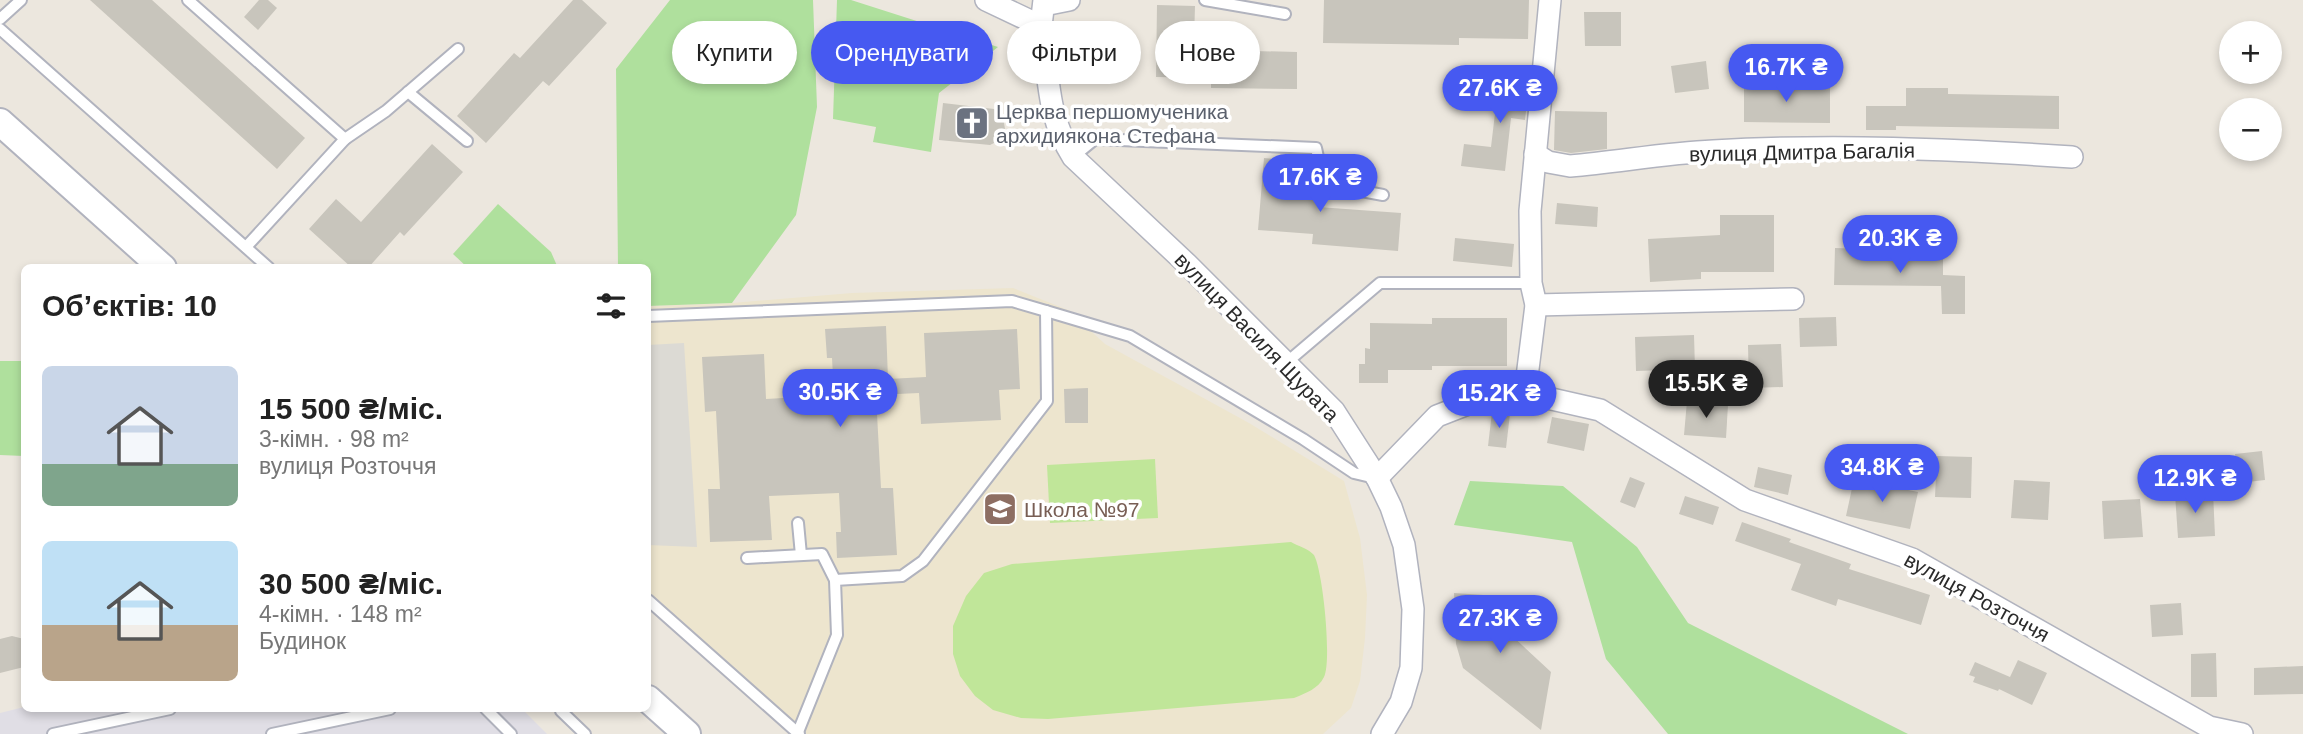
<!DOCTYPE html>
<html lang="uk">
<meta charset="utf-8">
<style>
body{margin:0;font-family:Helvetica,sans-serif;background:#f6f6f6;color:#222;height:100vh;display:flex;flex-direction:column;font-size:26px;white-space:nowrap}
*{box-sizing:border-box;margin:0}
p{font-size:23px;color:#767676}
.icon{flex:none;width:38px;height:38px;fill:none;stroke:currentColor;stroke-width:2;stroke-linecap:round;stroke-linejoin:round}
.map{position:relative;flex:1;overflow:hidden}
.details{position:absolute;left:21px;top:264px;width:630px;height:448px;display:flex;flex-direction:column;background:#fff;border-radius:10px;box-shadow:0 4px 10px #0003}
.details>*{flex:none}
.guide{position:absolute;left:672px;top:21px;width:665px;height:63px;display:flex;gap:14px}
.tools{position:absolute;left:2219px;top:21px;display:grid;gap:14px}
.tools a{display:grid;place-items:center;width:63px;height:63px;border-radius:50%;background:#fff;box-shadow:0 4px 10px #0003;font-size:35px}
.price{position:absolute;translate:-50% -60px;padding:0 16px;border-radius:24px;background:#4659f1;color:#fff;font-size:23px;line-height:46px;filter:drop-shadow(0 2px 4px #0008)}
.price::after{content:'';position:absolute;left:50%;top:42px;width:21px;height:16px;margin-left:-10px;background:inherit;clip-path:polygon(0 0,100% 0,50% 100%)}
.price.active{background:#222;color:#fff}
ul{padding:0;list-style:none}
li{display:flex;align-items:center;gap:21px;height:175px;padding:0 21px}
li span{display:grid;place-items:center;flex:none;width:196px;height:140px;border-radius:10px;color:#555}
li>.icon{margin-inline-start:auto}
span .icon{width:84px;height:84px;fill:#fffc;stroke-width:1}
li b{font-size:30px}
h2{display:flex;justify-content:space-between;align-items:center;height:84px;padding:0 21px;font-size:30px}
.tag{padding:0 24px;border-radius:32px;background:#fff;box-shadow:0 4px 10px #0003;font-size:24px;line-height:63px}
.tag.active{background:#4659f1;color:#fff}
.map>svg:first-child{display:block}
</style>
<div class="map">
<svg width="2303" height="734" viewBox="0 0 2303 734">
<rect width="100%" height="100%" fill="#ece7de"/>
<polygon fill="#e0dee5" points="24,707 522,709 547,734 0,734 0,713"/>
<polygon fill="#ede5ce" points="1013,288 1068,310 1105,344 1249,423 1344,481 1360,538 1367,595 1365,638 1360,681 1351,708 1323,734 807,734 648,592 648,306 732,303 852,293"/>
<g fill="#afe09d">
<polygon points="670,0 813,0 817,107 796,215 732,303 648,306 648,268 618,268 616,69"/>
<polygon points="837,0 851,0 998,47 939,93 931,152 873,142 876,127 833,119"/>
<polygon points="498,204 551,252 558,268 468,268 453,254"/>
<polygon points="0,361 24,361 24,456 0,455"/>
<polygon points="1470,481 1563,486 1637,547 1688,623 1908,734 1668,734 1606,659 1572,542 1454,525"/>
</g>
<g fill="#c0e699">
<polygon points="1155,459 1158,518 1050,523 1047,465"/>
<path d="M1291 542C1298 546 1309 549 1314 555 1323 571 1332 661 1324 677 1318 689 1306 693 1294 698L1048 719 1021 718 993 710 975 696 960 676 953 654V626L966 596 984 573 1012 564Z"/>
</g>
<polygon fill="#dcdad4" points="684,343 697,547 648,545 648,345"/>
<g fill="#c8c5bc">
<polygon points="90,0 152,0 305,138 277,169"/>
<polygon points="259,0 268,0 277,8 258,30 244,17"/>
<polygon points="573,0 582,0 607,23 549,86 543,81 486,143 457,116 514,53 520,58"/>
<polygon points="1324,0 1529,0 1528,39 1459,38 1459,45 1323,43"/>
<polygon points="1157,5 1195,6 1194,40 1215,40 1215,50 1297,52 1297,89 1211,88 1211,78 1156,77"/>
<polygon points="1584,12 1621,12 1621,46 1585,46"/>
<polygon points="1706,61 1709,89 1675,93 1671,66"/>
<polygon points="1500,71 1516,72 1515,83 1529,84 1525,120 1511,118 1505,171 1461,166 1464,144 1491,147"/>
<polygon points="1744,83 1778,83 1778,86 1830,86 1830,123 1744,122"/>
<polygon points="1906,88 1948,88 1948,94 2059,96 2059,129 1896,126 1896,130 1866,130 1866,106 1906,106"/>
<polygon points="943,103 994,109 1003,117 1005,129 1000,140 990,145 939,140"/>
<polygon points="1555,111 1607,112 1607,149 1571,153 1554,150"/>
<polygon points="432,144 463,172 404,236 400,232 368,268 352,268 309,229 336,199 361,222"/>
<polygon points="1264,158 1301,162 1299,195 1319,197 1318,207 1401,213 1398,251 1312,244 1313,234 1258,230"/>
<polygon points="1557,203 1598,207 1597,227 1555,224"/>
<polygon points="1720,215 1774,215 1774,272 1701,272 1701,279 1650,282 1648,239 1720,235"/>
<polygon points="1455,238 1514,244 1512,267 1453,261"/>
<polygon points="1835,248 1866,249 1866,257 1943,259 1943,275 1965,276 1965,314 1942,314 1941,286 1834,285"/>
<polygon points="1836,317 1837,346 1800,347 1799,318"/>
<polygon points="1432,318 1507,318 1507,366 1432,366 1432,370 1388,370 1388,383 1359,383 1359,364 1365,364 1365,348 1370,349 1370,323 1432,324"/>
<polygon points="886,326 888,379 926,377 924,333 1017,329 1020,389 999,390 1001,420 921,424 919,393 876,395 881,488 893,488 897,555 837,558 836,532 841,532 839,493 769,496 772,540 710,542 708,489 720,489 716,411 705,412 702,357 764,354 766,399 834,395 832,358 827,358 825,329"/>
<polygon points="1694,335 1695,369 1636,371 1635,337"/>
<polygon points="1781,344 1783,387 1749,388 1748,345"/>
<polygon points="1088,388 1088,423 1065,423 1064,389"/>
<polygon points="1687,401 1728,405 1726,438 1684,435"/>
<polygon points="1492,412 1510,414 1506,448 1488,446"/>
<polygon points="1552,417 1589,424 1584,451 1547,443"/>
<polygon points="2262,451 2265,480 2239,483 2235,454"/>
<polygon points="1937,456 1972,457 1971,498 1935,497"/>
<polygon points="1758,467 1792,475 1788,495 1754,487"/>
<polygon points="1630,477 1645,483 1635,508 1620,502"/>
<polygon points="1854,479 1918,492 1910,529 1846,516"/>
<polygon points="2014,480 2050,482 2048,520 2011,518"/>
<polygon points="2213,492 2215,536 2178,538 2175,494"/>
<polygon points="1685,496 1719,507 1713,525 1679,514"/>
<polygon points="2140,499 2143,537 2104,539 2102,501"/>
<polygon points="1742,522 1791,539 1789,542 1851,564 1849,569 1930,595 1921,625 1838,599 1836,606 1791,590 1801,564 1735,541"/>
<polygon points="1454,593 1513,597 1508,632 1551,672 1541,730 1463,668 1456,644"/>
<polygon points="2181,603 2183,635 2152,637 2150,605"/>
<polygon points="12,636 24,639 24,667 0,673 0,639"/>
<polygon points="2216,653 2217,697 2191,697 2191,654"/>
<polygon points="2018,660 2047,673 2032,705 1999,689 1998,691 1973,682 1975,677 1969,675 1975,662 2010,677"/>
<polygon points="2303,666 2303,694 2254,695 2254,668"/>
</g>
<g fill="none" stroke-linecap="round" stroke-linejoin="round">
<g stroke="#b1b3be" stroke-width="14">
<g id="service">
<polyline points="188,0 345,139 246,247"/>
<polyline points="1205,0 1285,14"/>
<polyline points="0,19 21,0"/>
<polyline points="0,29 269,268"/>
<polyline points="408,92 467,141"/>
<polyline points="345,139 386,111 458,49"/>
<polyline points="1073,157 1095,139 1316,148 1324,184 1383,195"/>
<polyline points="1046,311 1130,336 1303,439 1354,473 1375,478"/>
<polyline points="648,316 1012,301 1046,311 1047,401 923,561 902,576 835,580 837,635 798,732"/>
<polyline points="1286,363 1380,283 1531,283"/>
<polyline points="798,523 801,555"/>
<polyline points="747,558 822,554 835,580"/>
<polyline points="648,600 799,734"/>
<polyline points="486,709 511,734"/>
<polyline points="561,711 585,734"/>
<polyline points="53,734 170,709"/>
<polyline points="272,734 390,709"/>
</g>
</g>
<g stroke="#b1b3be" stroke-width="24">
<g id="minor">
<path d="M986 0 1041 26C1050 76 1045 113 1073 157L1187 264 1334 411 1377 478 1391 507 1404 545 1413 609 1411 668 1401 702 1382 734"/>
<polyline points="1044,5 1069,0"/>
<polyline points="1041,26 1044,0"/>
<path d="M1535 154 1548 162 1570 166C1618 162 1665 153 1713 151 1833 144 1953 149 2072 157"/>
<polyline points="1536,305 1793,299"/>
<polyline points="1525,393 1536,305 1531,283 1530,211 1550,0"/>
<polyline points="1377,478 1437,416 1478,400 1525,393 1600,410 1745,500 1912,559 2209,727 2242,734"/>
</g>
</g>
<g stroke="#b1b3be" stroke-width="30">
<g id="tertiary">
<polyline points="0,122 163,268"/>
<polyline points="648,699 687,734"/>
</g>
</g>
<use href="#service" stroke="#fff" stroke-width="10"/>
<use href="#minor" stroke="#fff" stroke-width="21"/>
<use href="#tertiary" stroke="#fff" stroke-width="26"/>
</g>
<defs>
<g id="church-square" transform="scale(1.75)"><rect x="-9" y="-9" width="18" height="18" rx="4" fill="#6b7280" stroke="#fff"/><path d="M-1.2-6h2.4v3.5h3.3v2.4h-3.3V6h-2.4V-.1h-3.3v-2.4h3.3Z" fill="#fff"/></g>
<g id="school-square" transform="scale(1.75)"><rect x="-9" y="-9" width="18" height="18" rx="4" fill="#8d6e63" stroke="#fff"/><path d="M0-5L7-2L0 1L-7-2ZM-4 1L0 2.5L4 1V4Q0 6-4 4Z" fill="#fff"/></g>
</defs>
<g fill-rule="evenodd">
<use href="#church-square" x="972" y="123"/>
<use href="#school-square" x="1000" y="509"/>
</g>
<g text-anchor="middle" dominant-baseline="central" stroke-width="7" stroke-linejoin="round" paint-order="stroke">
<g font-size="21" fill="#5b616d" stroke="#fff" text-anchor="start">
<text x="996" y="111">Церква першомученика<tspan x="996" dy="24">архидиякона Стефана</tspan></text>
</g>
<g font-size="21" fill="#2b2b2b" stroke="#fff">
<text transform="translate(1802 152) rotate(-1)">вулиця Дмитра Багалія</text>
<text transform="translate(1257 337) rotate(46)">вулиця Василя Щурата</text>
<text transform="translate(1977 597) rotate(29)">вулиця Розточчя</text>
</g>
<g font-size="21" fill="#785e54" stroke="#fff" text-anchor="start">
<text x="1024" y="509">Школа №97</text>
</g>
</g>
</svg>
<div class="tools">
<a>+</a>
<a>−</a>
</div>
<b class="price" style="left:1786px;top:104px">16.7K ₴</b>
<b class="price" style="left:1500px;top:125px">27.6K ₴</b>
<b class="price" style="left:1320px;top:214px">17.6K ₴</b>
<b class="price" style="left:1900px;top:275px">20.3K ₴</b>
<b class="price active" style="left:1706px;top:420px">15.5K ₴</b>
<b class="price" style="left:840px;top:429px">30.5K ₴</b>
<b class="price" style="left:1499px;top:430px">15.2K ₴</b>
<b class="price" style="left:1882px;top:504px">34.8K ₴</b>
<b class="price" style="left:2195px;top:515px">12.9K ₴</b>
<b class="price" style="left:1500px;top:655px">27.3K ₴</b>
<div class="guide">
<a class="tag">Купити</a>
<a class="tag active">Орендувати</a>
<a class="tag">Фільтри</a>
<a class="tag">Нове</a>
</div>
<section class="details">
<h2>Об’єктів: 10<svg class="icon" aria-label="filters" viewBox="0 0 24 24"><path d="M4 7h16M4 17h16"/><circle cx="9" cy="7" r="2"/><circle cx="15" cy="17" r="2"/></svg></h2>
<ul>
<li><span style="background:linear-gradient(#c9d6e8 70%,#7fa58c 0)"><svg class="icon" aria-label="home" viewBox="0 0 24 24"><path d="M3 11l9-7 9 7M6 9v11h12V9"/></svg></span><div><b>15 500 ₴/міс.</b><p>3-кімн. · 98 m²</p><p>вулиця Розточчя</p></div></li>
<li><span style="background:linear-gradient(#bfe0f5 60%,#b9a48a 0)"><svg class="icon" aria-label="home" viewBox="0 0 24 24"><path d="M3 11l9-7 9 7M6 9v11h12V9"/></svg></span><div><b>30 500 ₴/міс.</b><p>4-кімн. · 148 m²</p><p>Будинок</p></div></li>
</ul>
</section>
</div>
